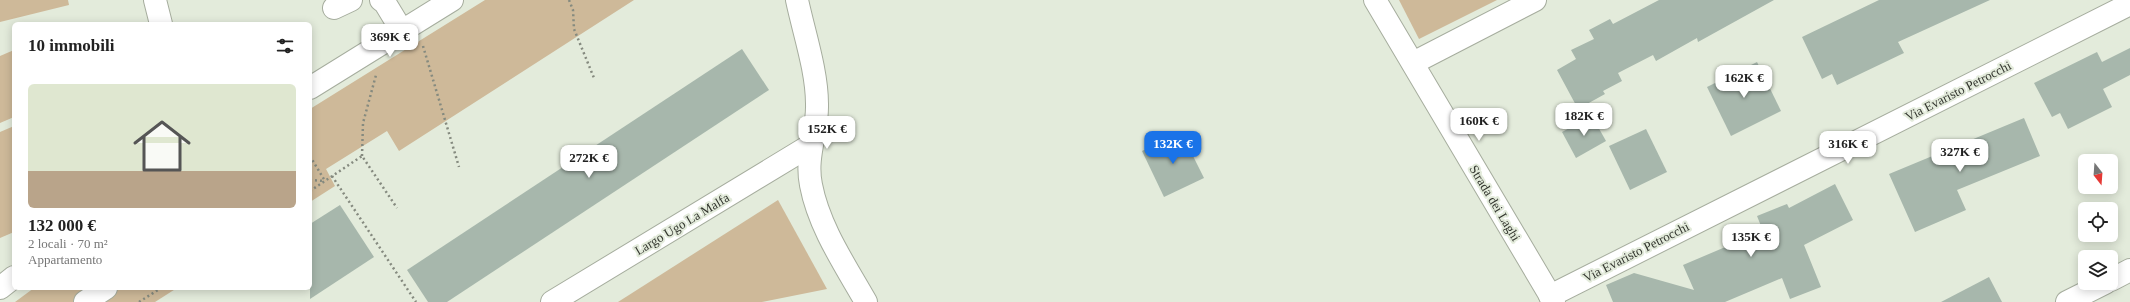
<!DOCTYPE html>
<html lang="it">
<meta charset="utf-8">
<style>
body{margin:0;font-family:"Times New Roman",serif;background:#f6f6f6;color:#222;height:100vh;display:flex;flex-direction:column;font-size:15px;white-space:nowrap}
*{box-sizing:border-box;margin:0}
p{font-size:13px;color:#767676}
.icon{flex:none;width:22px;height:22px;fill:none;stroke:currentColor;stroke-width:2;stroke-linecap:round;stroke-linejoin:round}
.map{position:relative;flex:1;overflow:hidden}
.sheet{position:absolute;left:12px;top:22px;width:300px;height:268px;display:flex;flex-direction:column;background:#fff;border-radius:6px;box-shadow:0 2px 10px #0003}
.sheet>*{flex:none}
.needle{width:26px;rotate:163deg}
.buttons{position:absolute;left:2078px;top:154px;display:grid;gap:8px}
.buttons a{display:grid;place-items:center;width:40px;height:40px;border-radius:6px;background:#fff;box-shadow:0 2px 10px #0003;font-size:20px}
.price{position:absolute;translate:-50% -34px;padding:0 9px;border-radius:8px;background:#fff;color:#222;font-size:13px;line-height:26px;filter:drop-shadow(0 1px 2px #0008)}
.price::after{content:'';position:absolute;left:50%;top:24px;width:12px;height:9px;margin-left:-6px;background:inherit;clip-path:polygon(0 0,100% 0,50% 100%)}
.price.active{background:#1a73e8;color:#fff}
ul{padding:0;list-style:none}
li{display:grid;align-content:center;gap:8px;height:212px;padding:0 16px}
li span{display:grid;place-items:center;height:124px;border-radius:6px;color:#555}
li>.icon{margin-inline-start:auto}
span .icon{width:72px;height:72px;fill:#fffc;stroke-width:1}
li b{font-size:17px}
h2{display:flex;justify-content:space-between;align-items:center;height:48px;padding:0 16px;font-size:17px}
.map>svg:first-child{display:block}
</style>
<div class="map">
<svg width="2130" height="302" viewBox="0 0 2130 302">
<rect width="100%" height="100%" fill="#e3ebdb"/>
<g fill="#ceb999">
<polygon points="0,0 68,0 69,5 0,22"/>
<polygon points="485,0 634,0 399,151 387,131 326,169 335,186 310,202 310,109"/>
<polygon points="1399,0 1497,0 1419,39"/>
<polygon points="14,50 14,117 0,123 0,56"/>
<polygon points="14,126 14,232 0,238 0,132"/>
<polygon points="778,200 827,289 762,302 618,302"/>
<polygon points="34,288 177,288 155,302 15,302"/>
</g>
<g fill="#a7b7ac">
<polygon points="1659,0 1774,0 1698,42 1697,38 1656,61 1653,55 1618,73 1622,81 1603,91 1605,94 1578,109 1557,70 1576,59 1571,50 1594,39 1589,30 1610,19 1613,24"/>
<polygon points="1879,0 1990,0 1898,42 1904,53 1837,85 1832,74 1822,79 1802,37"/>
<polygon points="2130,48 2130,75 2103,89 2112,107 2068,129 2060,113 2052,117 2034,83 2097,52 2102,62"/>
<polygon points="742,49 769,90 447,302 428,302 407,270"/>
<polygon points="1757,62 1781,111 1731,136 1707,87"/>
<polygon points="1592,116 1606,141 1576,158 1562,132"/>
<polygon points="2024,118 2040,156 1957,190 1966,210 1915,232 1889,174"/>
<polygon points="1646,129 1667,172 1630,190 1609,146"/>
<polygon points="1181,132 1204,178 1164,197 1142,151"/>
<polygon points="1835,184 1853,220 1804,245 1821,287 1790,299 1782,278 1725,302 1613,302 1606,285 1634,273 1694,290 1683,265 1763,231 1757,216 1787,204 1789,208"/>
<polygon points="340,205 374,257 310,299 310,224"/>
<polygon points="1989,277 2002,302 1941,302"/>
</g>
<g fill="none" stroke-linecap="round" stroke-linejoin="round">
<g stroke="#a6ad9e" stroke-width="24">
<g id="minor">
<polyline points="155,0 161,24"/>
<polyline points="381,0 385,3 402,31"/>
<path d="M797 0C804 33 817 71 817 104 818 132 805 156 811 185 819 227 845 265 866 302"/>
<polyline points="1375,0 1554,302"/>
<polyline points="334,8 351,0"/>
<polyline points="1413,63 1535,0"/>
<polyline points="310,88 452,0"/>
<polyline points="2111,280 2130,270"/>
<polyline points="0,288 14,277"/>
<polyline points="1550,296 2130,4"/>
<polyline points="85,302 106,288"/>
<polyline points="552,302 811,145"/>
<polyline points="2067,302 2105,283"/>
</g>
</g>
<g stroke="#858a7f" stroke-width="2.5" stroke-dasharray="2 3" stroke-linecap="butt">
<polyline points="569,0 573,10 574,29 594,78"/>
<polyline points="423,46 459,167"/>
<polyline points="310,156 325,181"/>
<polyline points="362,156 363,123 376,75"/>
<polyline points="332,176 416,302"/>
<polyline points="310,180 325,181"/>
<polyline points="310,191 362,156 397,208"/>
<polyline points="139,302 161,288"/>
</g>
<use href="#minor" stroke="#fff" stroke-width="22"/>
</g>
<g text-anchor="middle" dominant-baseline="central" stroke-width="4" stroke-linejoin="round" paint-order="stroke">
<g font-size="13" fill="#32352e" stroke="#e3ebdb">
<text transform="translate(1958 91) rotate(-27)">Via Evaristo Petrocchi</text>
<text transform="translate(1495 203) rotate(59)">Strada dei Laghi</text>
<text transform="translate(682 224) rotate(-31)">Largo Ugo La Malfa</text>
<text transform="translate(1636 252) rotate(-27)">Via Evaristo Petrocchi</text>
</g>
</g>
</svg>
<div class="buttons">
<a><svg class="needle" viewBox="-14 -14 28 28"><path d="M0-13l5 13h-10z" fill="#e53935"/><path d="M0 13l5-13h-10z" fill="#767676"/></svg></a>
<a><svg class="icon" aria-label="locate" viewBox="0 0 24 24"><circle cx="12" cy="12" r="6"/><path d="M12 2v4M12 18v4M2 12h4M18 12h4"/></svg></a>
<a><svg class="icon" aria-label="layers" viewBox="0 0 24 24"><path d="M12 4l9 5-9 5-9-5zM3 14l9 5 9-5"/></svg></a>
</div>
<b class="price" style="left:390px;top:58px">369K €</b>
<b class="price" style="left:1744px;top:99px">162K €</b>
<b class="price" style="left:1584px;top:137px">182K €</b>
<b class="price" style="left:1479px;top:142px">160K €</b>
<b class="price" style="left:827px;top:150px">152K €</b>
<b class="price active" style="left:1173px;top:165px">132K €</b>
<b class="price" style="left:1848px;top:165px">316K €</b>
<b class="price" style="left:1960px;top:173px">327K €</b>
<b class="price" style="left:589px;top:179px">272K €</b>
<b class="price" style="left:1751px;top:258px">135K €</b>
<section class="sheet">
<h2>10 immobili<svg class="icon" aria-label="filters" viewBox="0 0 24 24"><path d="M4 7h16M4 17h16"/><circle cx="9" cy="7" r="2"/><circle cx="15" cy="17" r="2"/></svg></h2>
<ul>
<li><span style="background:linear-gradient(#dfe7d0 70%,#b9a48a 0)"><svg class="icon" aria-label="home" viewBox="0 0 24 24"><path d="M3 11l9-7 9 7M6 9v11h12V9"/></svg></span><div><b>132 000 €</b><p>2 locali · 70 m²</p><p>Appartamento</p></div></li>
</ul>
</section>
</div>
